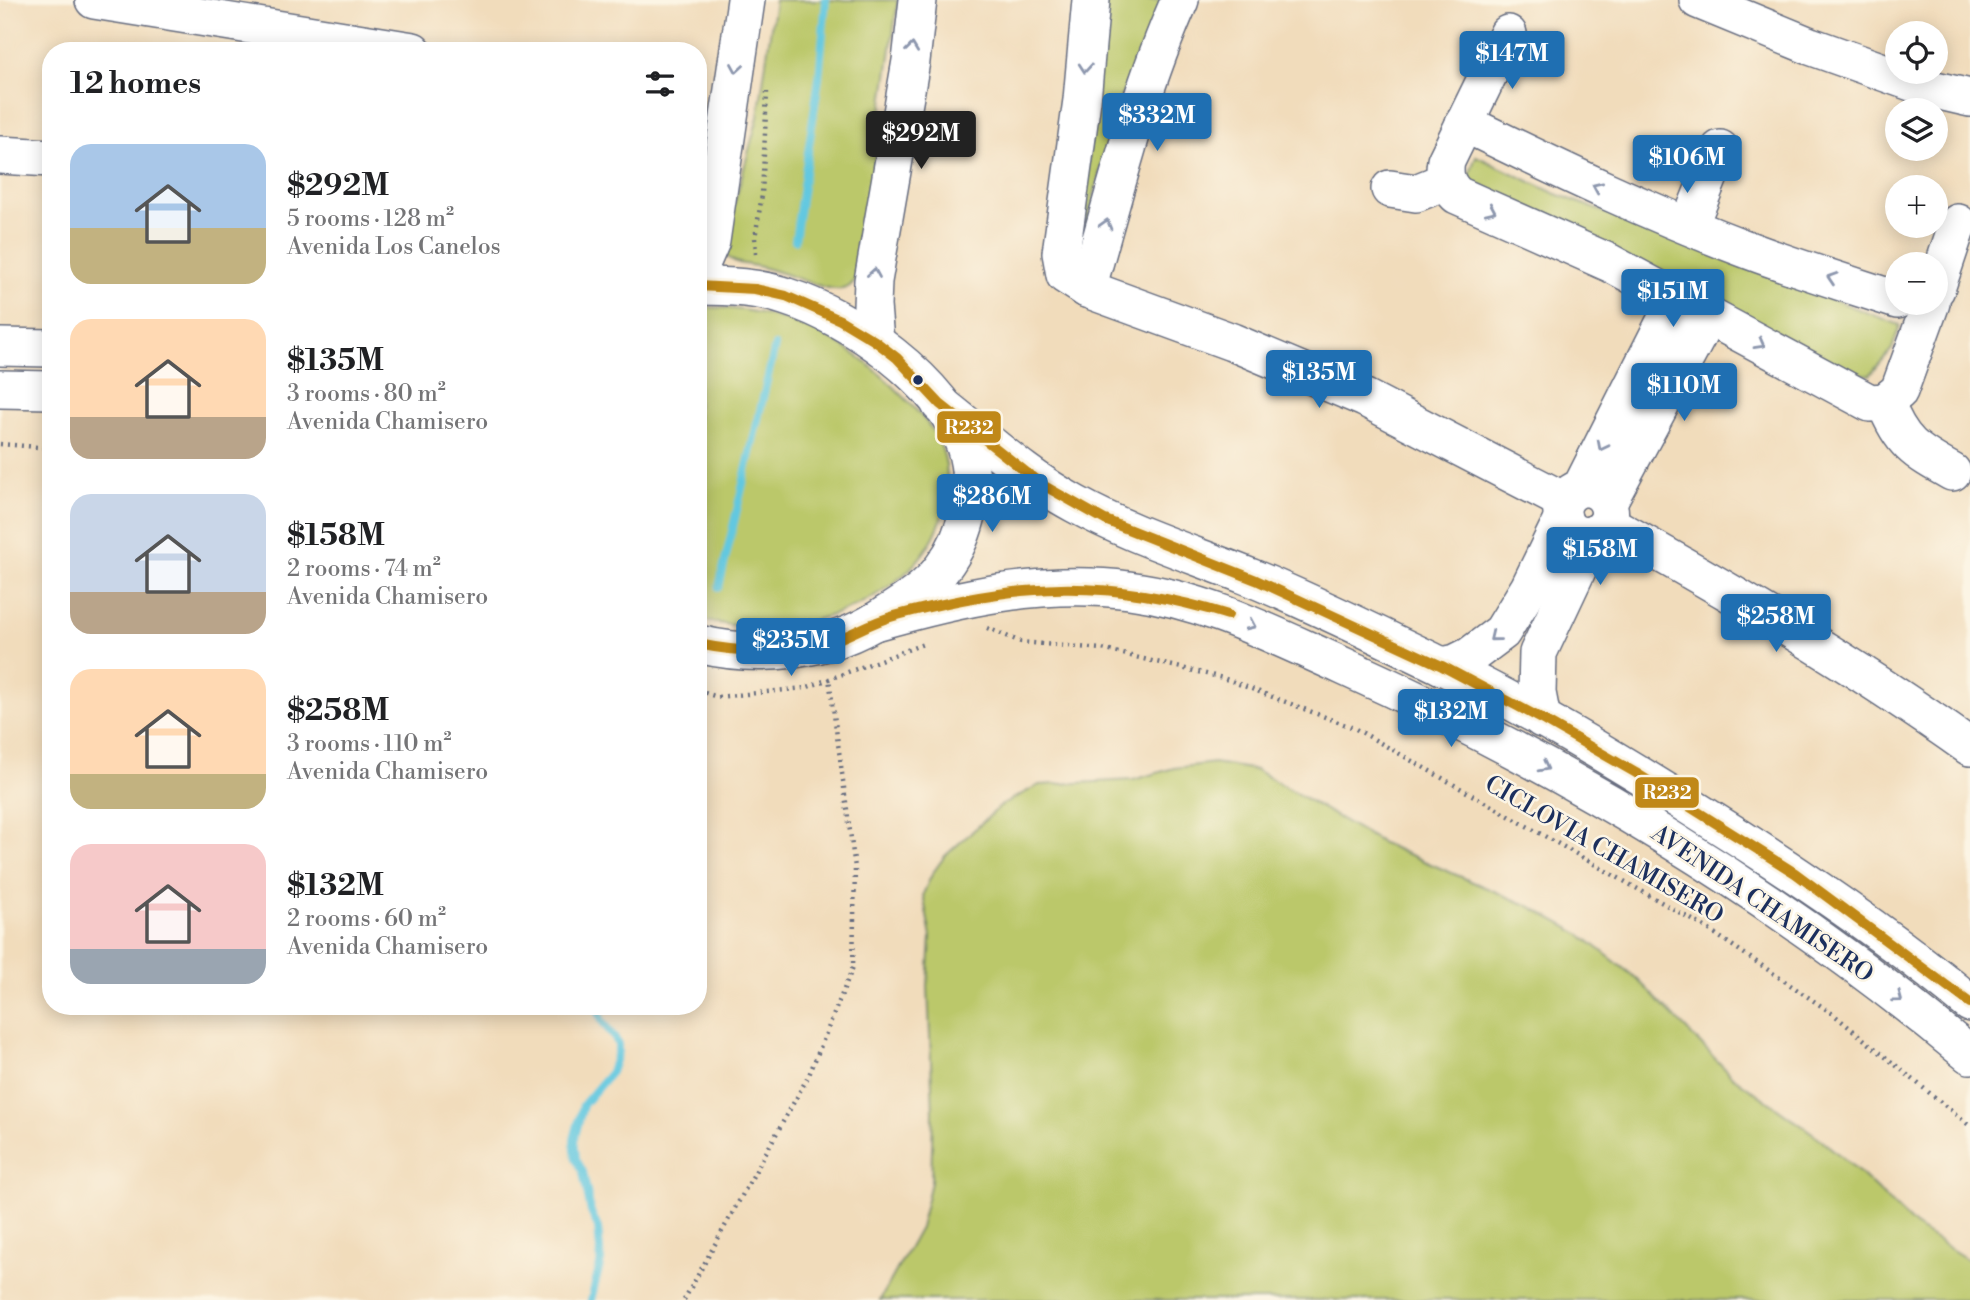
<!DOCTYPE html>
<meta charset="utf-8">
<style>
body{margin:0;font-family:"Libre Bodoni",serif;background:#f2f2f2;color:#202124;height:100vh;display:flex;flex-direction:column;font-size:26px;white-space:nowrap}
*{box-sizing:border-box;margin:0}
p{font-size:23px;color:#757577}
.icon{flex:none;width:38px;height:38px;fill:none;stroke:currentColor;stroke-width:2;stroke-linecap:round;stroke-linejoin:round}
.map{position:relative;flex:1;overflow:hidden}
.drawer{position:absolute;left:42px;top:42px;width:665px;height:973px;display:flex;flex-direction:column;background:#fff;border-radius:28px;box-shadow:0 4px 18px #0003}
.drawer>*{flex:none}
.fabs{position:absolute;left:1885px;top:21px;display:grid;gap:14px}
.fabs a{display:grid;place-items:center;width:63px;height:63px;border-radius:50%;background:#fff;box-shadow:0 4px 18px #0003;font-size:35px}
.price{position:absolute;translate:-50% -60px;padding:0 16px;border-radius:7px;background:#1f6fb2;color:#fff;font-size:23px;line-height:46px;filter:drop-shadow(0 2px 4px #0008)}
.price::after{content:'';position:absolute;left:50%;top:42px;width:21px;height:16px;margin-left:-10px;background:inherit;clip-path:polygon(0 0,100% 0,50% 100%)}
.price.selected{background:#222;color:#fff}
ul{padding:0;list-style:none}
li{display:flex;align-items:center;gap:21px;height:175px;padding:0 28px}
li span{display:grid;place-items:center;flex:none;width:196px;height:140px;border-radius:21px;color:#555}
li>.icon{margin-inline-start:auto}
span .icon{width:84px;height:84px;fill:#fffc;stroke-width:1}
li b{font-size:30px}
h2{display:flex;justify-content:space-between;align-items:center;height:84px;padding:0 28px;font-size:30px}
.map>svg:first-child{display:block}
</style>
<div class="map">
<svg width="1970" height="1300" viewBox="0 0 1970 1300">
<rect width="100%" height="100%" fill="#fcf5e5"/>
<filter id="ink" filterUnits="userSpaceOnUse"><feTurbulence type="fractalNoise" baseFrequency=".0143" numOctaves="2"/><feDisplacementMap in="SourceGraphic" scale="14" xChannelSelector="R" yChannelSelector="G"/><feConvolveMatrix kernelMatrix="1 2 1 2 8 2 1 2 1" color-interpolation-filters="sRGB"/></filter>
<filter id="wash" filterUnits="userSpaceOnUse"><feTurbulence type="fractalNoise" baseFrequency=".00686" numOctaves="4" result="noise"/><feDisplacementMap in="SourceGraphic" scale="28" xChannelSelector="R" yChannelSelector="G"/><feGaussianBlur stdDeviation="1.57" result="paint"/><feColorMatrix in="noise" values="0 0 0 0 0 0 0 0 0 0 0 0 0 0 0 0 0 1.4 0 .05"/><feComposite in="paint" operator="in"/></filter>
<g filter="url(#wash)">
<rect width="100%" height="100%" fill="#f1dcbb"/>
<g fill="#bbc86a" stroke="#6b7c64" stroke-width="2">
<path d="M775 0H898L858 275C854 282 850 288 842 289 824 292 779 269 756 266 746 264 733 264 726 255 723 250 725 244 725 238L758 117Z"/>
<polygon points="1105,0 1165,0 1116,107 1084,236 1089,152"/>
<polygon points="1476,156 1554,193 1900,325 1892,349 1870,375 1845,372 1468,179"/>
<path d="M698 307C785 307 846 337 905 398 924 418 942 437 946 465 960 572 842 630 751 627 733 626 716 623 698 619Z"/>
<polygon points="1214,763 1256,770 1384,844 1529,906 1580,934 1637,979 1731,1075 1818,1137 1849,1163 1917,1228 1970,1261 1970,1300 880,1300 920,1228 931,1182 933,1112 928,986 931,937 923,894 932,874 945,856 1003,804 1039,785 1133,780 1174,768"/>
</g>
<g fill="none" stroke-linecap="round" stroke-linejoin="round">
<g stroke="#62c8e0" stroke-width="8">
<polyline points="795,240 819,78 826,0"/>
<polyline points="719,587 775,346"/>
<polyline points="591,1300 601,1261 598,1228 591,1212 583,1172 576,1159 574,1140 583,1105 611,1072 618,1051 618,1043 602,1021 597,1006"/>
</g>
</g>
</g>
<g filter="url(#ink)">
<g fill="none" stroke-linecap="round" stroke-linejoin="round">
<g stroke="#666c7f" stroke-width="40">
<g id="minor">
<polyline points="94,0 413,51"/>
<polyline points="1091,0 1082,100 1061,253 1065,275 1087,289 1232,342 1365,398 1564,501"/>
<polyline points="1698,0 1810,46 1931,89 1970,98"/>
<path d="M1508 34 1446 161C1443 176 1447 185 1457 195L1610 263 1870 403 1885 402 1899 391 1931 303"/>
<path d="M1464 123C1558 169 1652 214 1751 251 1799 269 1848 284 1897 300"/>
<polyline points="0,155 51,158"/>
<polyline points="1390,189 1416,193 1446,181"/>
<polyline points="1689,226 1720,149"/>
<polyline points="698,271 711,241 746,0"/>
<path d="M698 286C728 286 759 287 787 297 851 317 942 381 965 446 978 486 968 534 943 567 928 589 904 603 882 617 828 652 760 659 698 644"/>
<path d="M1087 289C1115 192 1139 92 1180 0"/>
<polyline points="1936,289 1958,223"/>
<polyline points="875,341 872,306 873,281 911,61 918,0"/>
<polyline points="0,347 51,348"/>
<polyline points="0,389 51,390"/>
<path d="M1885 402C1901 443 1914 451 1952 472"/>
<path d="M940 404C984 438 1025 477 1075 504 1131 535 1193 554 1252 578 1315 604 1377 635 1438 664 1530 708 1618 761 1705 816 1796 873 1887 934 1970 1003"/>
<path d="M1581 488C1611 485 1621 525 1593 534 1563 544 1547 499 1581 488L1677 298"/>
<polyline points="1608,502 1708,316"/>
<path d="M1607 523C1731 592 1854 664 1970 747"/>
<path d="M874 622C958 598 1041 579 1129 590 1206 600 1273 635 1343 666 1567 767 1781 897 1970 1055"/>
<polyline points="1442,666 1456,663 1470,656 1502,632 1529,588 1563,518"/>
<polyline points="1542,719 1537,693 1538,653 1594,534"/>
</g>
</g>
<g stroke="#666c7f" stroke-width="4.5" stroke-dasharray="2 5" stroke-linecap="butt">
<polyline points="756,254 755,238 762,195 767,92"/>
<polyline points="0,444 51,448"/>
<polyline points="987,628 1021,642 1102,649 1223,678 1354,728 1705,927 1833,1014 1970,1126"/>
<polyline points="698,691 718,697 805,688 926,643"/>
<polyline points="684,1300 809,1075 853,967 855,868 829,678"/>
</g>
<use href="#minor" stroke="#fff" stroke-width="37"/>
<g stroke="#fcf5e5" stroke-width="16">
<g id="bus-1">
<polyline points="698,286 755,289 786,296 840,320 875,341 897,358 940,404 1041,484 1105,520 1256,580 1442,666 1542,719 1636,773 1795,873 1970,1003"/>
<path d="M698 644C742 653 787 655 830 642 852 635 871 622 894 616 1016 583 1106 577 1228 615"/>
</g>
</g>
<use href="#bus-1" stroke="#c08818" stroke-width="10"/>
</g>
<defs><path id="oneway-chevron" d="M-2-3.5L2.5 0L-2 3.5" fill="none" stroke-width="1.6" stroke-linecap="round" stroke-linejoin="round" transform="scale(1.75)"/></defs>
<g stroke="#8d97ae">
<use href="#oneway-chevron" transform="translate(912 48) rotate(-83)"/>
<use href="#oneway-chevron" transform="translate(737 68) rotate(99)"/>
<use href="#oneway-chevron" transform="translate(1085 68) rotate(95)"/>
<use href="#oneway-chevron" transform="translate(1597 187) rotate(-156)"/>
<use href="#oneway-chevron" transform="translate(1491 210) rotate(24)"/>
<use href="#oneway-chevron" transform="translate(1106 224) rotate(-74)"/>
<use href="#oneway-chevron" transform="translate(874 273) rotate(-81)"/>
<use href="#oneway-chevron" transform="translate(1832 278) rotate(-162)"/>
<use href="#oneway-chevron" transform="translate(1760 344) rotate(29)"/>
<use href="#oneway-chevron" transform="translate(1602 446) rotate(117)"/>
<use href="#oneway-chevron" transform="translate(1251 625) rotate(24)"/>
<use href="#oneway-chevron" transform="translate(1494 637) rotate(141)"/>
<use href="#oneway-chevron" transform="translate(1544 767) rotate(28)"/>
<use href="#oneway-chevron" transform="translate(1898 998) rotate(37)"/>
</g>
</g>
<circle fill="#1b2f5e" stroke="#fcf5e5" stroke-width="2.5" cx="918" cy="380" r="6"/>
<g text-anchor="middle" dominant-baseline="central" stroke-width="5" stroke-linejoin="round" paint-order="stroke">
<g font-size="24" fill="#1b2f5e" stroke="#fcf5e5">
<text transform="translate(1604 850) rotate(30)">CICLOVIA CHAMISERO</text>
<text transform="translate(1762 904) rotate(34)">AVENIDA CHAMISERO</text>
</g>
</g>
<g stroke="#fcf5e5" stroke-width="2.5">
<rect x="936" y="410" width="66" height="34" rx="7" fill="#c08818"/>
<rect x="1634" y="776" width="66" height="33" rx="7" fill="#c08818"/>
</g>
<g font-size="19" text-anchor="middle" font-weight="bold" fill="#fff">
<text x="969" y="434">R232</text>
<text x="1667" y="799">R232</text>
</g>
</svg>
<div class="fabs">
<a><svg class="icon" aria-label="locate" viewBox="0 0 24 24"><circle cx="12" cy="12" r="6"/><path d="M12 2v4M12 18v4M2 12h4M18 12h4"/></svg></a>
<a><svg class="icon" aria-label="layers" viewBox="0 0 24 24"><path d="M12 4l9 5-9 5-9-5zM3 14l9 5 9-5"/></svg></a>
<a>+</a>
<a>−</a>
</div>
<b class="price" style="left:1512px;top:91px">$147M</b>
<b class="price" style="left:1157px;top:153px">$332M</b>
<b class="price selected" style="left:921px;top:171px">$292M</b>
<b class="price" style="left:1687px;top:195px">$106M</b>
<b class="price" style="left:1673px;top:329px">$151M</b>
<b class="price" style="left:1319px;top:410px">$135M</b>
<b class="price" style="left:1684px;top:423px">$110M</b>
<b class="price" style="left:992px;top:534px">$286M</b>
<b class="price" style="left:1600px;top:587px">$158M</b>
<b class="price" style="left:1776px;top:654px">$258M</b>
<b class="price" style="left:791px;top:678px">$235M</b>
<b class="price" style="left:1451px;top:749px">$132M</b>
<section class="drawer">
<h2>12 homes<svg class="icon" aria-label="filters" viewBox="0 0 24 24"><path d="M4 7h16M4 17h16"/><circle cx="9" cy="7" r="2"/><circle cx="15" cy="17" r="2"/></svg></h2>
<ul>
<li><span style="background:linear-gradient(#a9c7e8 60%,#c2b280 0)"><svg class="icon" aria-label="home" viewBox="0 0 24 24"><path d="M3 11l9-7 9 7M6 9v11h12V9"/></svg></span><div><b>$292M</b><p>5 rooms · 128 m²</p><p>Avenida Los Canelos</p></div></li>
<li><span style="background:linear-gradient(#ffd9b3 70%,#b9a48a 0)"><svg class="icon" aria-label="home" viewBox="0 0 24 24"><path d="M3 11l9-7 9 7M6 9v11h12V9"/></svg></span><div><b>$135M</b><p>3 rooms · 80 m²</p><p>Avenida Chamisero</p></div></li>
<li><span style="background:linear-gradient(#c9d6e8 70%,#b9a48a 0)"><svg class="icon" aria-label="home" viewBox="0 0 24 24"><path d="M3 11l9-7 9 7M6 9v11h12V9"/></svg></span><div><b>$158M</b><p>2 rooms · 74 m²</p><p>Avenida Chamisero</p></div></li>
<li><span style="background:linear-gradient(#ffd9b3 75%,#c2b280 0)"><svg class="icon" aria-label="home" viewBox="0 0 24 24"><path d="M3 11l9-7 9 7M6 9v11h12V9"/></svg></span><div><b>$258M</b><p>3 rooms · 110 m²</p><p>Avenida Chamisero</p></div></li>
<li><span style="background:linear-gradient(#f6c9c9 75%,#9aa5b1 0)"><svg class="icon" aria-label="home" viewBox="0 0 24 24"><path d="M3 11l9-7 9 7M6 9v11h12V9"/></svg></span><div><b>$132M</b><p>2 rooms · 60 m²</p><p>Avenida Chamisero</p></div></li>
</ul>
</section>
</div>
